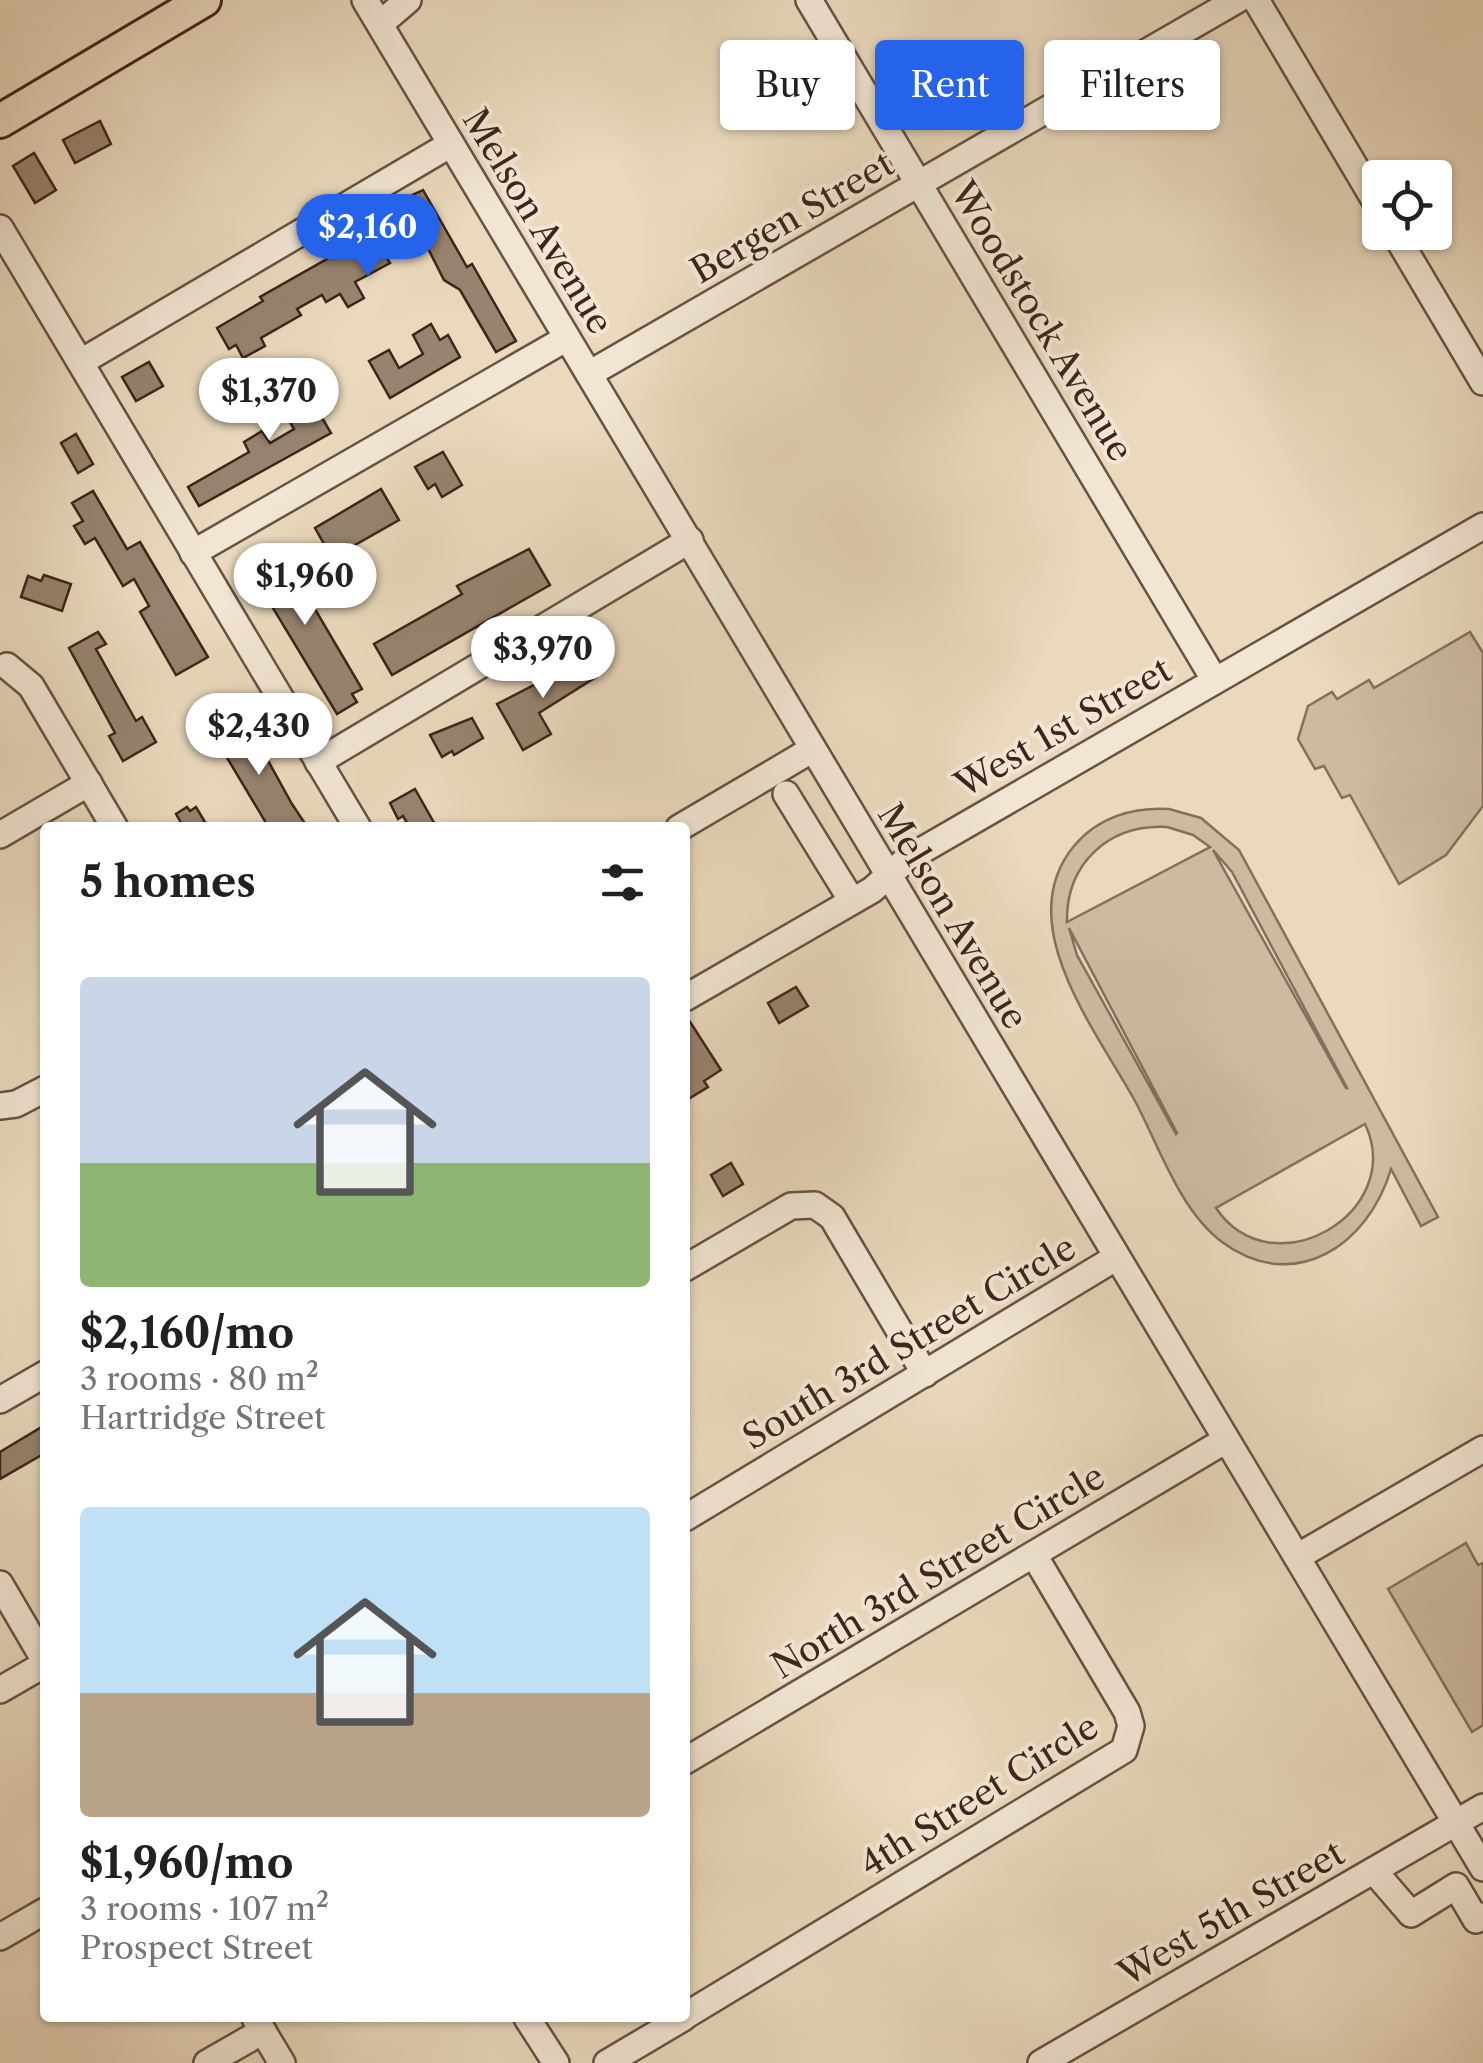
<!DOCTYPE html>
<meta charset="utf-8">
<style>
body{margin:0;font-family:"Libre Caslon Text",serif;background:#f2f2f2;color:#202124;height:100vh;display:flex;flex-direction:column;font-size:38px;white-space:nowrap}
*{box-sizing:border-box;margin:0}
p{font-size:32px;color:#757577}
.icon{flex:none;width:55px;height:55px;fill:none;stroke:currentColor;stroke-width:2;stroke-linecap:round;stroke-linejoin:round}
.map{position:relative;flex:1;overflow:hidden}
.details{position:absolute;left:40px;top:822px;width:650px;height:1200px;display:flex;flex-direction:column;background:#fff;border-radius:10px;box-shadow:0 2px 8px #0004}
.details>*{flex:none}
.top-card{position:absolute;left:720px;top:40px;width:612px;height:90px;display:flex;gap:20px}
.tools{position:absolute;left:1362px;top:160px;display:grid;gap:20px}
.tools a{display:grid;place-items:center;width:90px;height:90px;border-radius:10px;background:#fff;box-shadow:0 2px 8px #0004;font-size:50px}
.price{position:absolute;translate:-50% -85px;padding:0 22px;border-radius:35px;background:#fff;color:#222;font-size:32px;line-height:65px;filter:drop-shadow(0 2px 5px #0008)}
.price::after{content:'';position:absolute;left:50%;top:60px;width:30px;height:22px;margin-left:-15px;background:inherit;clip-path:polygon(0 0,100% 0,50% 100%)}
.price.current{background:#2563eb;color:#fff}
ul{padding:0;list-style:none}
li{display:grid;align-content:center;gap:20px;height:530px;padding:0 40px}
li span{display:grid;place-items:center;height:310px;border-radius:10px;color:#555}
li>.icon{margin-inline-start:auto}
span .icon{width:180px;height:180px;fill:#fffc;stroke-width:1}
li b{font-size:42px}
h2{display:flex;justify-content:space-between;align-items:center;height:120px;padding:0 40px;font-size:42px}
.chip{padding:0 35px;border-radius:10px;background:#fff;box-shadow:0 2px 8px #0004;font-size:35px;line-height:90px}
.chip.current{background:#2563eb;color:#fff}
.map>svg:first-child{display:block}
</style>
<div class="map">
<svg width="1483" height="2063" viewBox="0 0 1483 2063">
<rect width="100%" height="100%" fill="#ead9bd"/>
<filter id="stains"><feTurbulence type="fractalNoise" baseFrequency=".002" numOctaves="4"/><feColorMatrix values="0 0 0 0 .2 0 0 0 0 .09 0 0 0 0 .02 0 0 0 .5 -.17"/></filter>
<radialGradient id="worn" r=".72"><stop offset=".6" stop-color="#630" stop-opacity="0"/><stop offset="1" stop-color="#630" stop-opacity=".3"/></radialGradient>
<g fill="#cdbaa1" stroke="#85705e" stroke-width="2.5" fill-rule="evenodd">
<polygon points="1470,632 1483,653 1483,806 1446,855 1399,884 1350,795 1342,798 1324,766 1315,769 1298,739 1308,706 1332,692 1337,699 1369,680 1374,688"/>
<path d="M1169 809 1201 818 1239 850 1438 1217 1421 1226 1391 1169C1369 1244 1295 1296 1222 1242 1180 1211 1159 1146 1135 1101 1096 1030 1010 923 1074 846 1098 817 1133 807 1169 809ZM1167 827 1193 835 1210 847 1067 922C1066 864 1108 824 1167 827ZM1213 850 1232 872 1347 1088H1346ZM1069 928 1177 1133 1176 1134 1077 955ZM1365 1124C1407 1213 1272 1291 1216 1208Z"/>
<polygon points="1466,1543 1478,1565 1483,1563 1483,1725 1472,1732 1388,1589"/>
</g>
<g fill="#97836f" stroke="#3d251b" stroke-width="2.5">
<polygon points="100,121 111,144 75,163 63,140"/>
<polygon points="34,153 56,190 35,203 13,166"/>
<polygon points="423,190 467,267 472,264 516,341 496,352 460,290 444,280 411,215 385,230 394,245 383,251 390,263 355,282 364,298 348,307 340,294 326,302 322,295 297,309 301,315 261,338 265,346 243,358 236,345 229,349 217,328 263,301 260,297 371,234 363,221 381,209"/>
<polygon points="431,324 440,340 448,335 460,357 390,398 369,361 389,350 399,368 423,354 413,335"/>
<polygon points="149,362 163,386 136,401 122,377"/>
<polygon points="301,364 312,382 304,387 331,433 199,506 188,487 249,452 244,442 262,431 270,443 294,429 287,417 298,411 279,377"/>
<polygon points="76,434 93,464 78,473 61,443"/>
<polygon points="443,452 462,485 442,497 435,484 428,489 415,467"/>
<polygon points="381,489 399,520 332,558 315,528"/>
<polygon points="93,491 127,549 140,542 208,657 176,675 140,612 149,606 134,579 123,586 95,538 85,544 74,526 83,521 72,503"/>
<polygon points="279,548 362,689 352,694 357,702 337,714 244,560 263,549 266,556"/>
<polygon points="529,549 550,585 392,675 374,644 462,594 457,586"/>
<polygon points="44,575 71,584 62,611 21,597 28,576 41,581"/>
<polygon points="98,632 106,644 96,649 136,721 142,717 156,742 123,761 109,736 115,733 69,648"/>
<polygon points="585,657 596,677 539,713 551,734 523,750 497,704 557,673 555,669 568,661 571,665"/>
<polygon points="472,718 483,738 454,755 452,751 442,757 430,735"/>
<polygon points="245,719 292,804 308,828 269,828 229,761 217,741 227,736 224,731"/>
<polygon points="415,789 437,828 410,828 403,816 398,819 390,803"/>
<polygon points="187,807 190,811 196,807 205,822 184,828 176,814"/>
<polygon points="796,987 808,1006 779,1023 768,1003"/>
<polygon points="685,1014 721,1070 704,1081 708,1087 690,1098 685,1090"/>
<polygon points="731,1163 743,1184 723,1196 711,1175"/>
<polygon points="45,1425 45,1453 0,1479 0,1452"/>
</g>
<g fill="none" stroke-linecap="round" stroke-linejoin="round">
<g stroke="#685244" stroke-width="30">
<g id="minor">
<polyline points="365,0 1483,1868"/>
<polyline points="809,0 1214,679"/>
<polyline points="1256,0 1380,209"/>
<polyline points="380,24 408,0"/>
<polyline points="0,228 358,828"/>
<polyline points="1394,232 1483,382"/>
<polyline points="81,362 451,144"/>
<polyline points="589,374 1237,0"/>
<polyline points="193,553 567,338"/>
<polyline points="7,666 31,686 115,828"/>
<polyline points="318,762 690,540"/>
<polyline points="786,794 852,901"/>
<polyline points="679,828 813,749"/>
<polyline points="0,835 89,783"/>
<polyline points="685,998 872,890 907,859 1483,526"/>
<polyline points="0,1106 16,1104 45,1089"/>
<polyline points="685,1268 791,1206 815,1205 832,1217 925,1374"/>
<polyline points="0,1400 45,1374"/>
<polyline points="685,1518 1117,1257"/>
<polyline points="1297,1557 1483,1449"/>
<polyline points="0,1584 45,1661"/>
<polyline points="0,1690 45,1664"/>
<polyline points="685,1761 1226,1440"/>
<polyline points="1374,1871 1411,1914 1456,1886 1476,1920 1483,1916"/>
<polyline points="0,1937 45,1911"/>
<polyline points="685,2016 1124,1750 1131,1726 1127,1712 1034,1555"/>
<polyline points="255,2018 282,2063"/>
<polyline points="527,2018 556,2063"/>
<polyline points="207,2063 263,2031"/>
<polyline points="607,2063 683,2018"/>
<polyline points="1041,2063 1483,1807"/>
</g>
</g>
<g stroke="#3d251b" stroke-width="38">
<polyline id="major" points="0,121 204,0"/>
</g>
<use href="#minor" stroke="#f1e6d4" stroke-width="25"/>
<use href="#major" stroke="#ead9bd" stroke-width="32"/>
</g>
<g text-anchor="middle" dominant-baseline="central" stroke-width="8" stroke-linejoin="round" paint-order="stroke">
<g font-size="35" fill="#3d251b" stroke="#f1e6d4">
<text transform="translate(792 217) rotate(-30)">Bergen Street</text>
<text transform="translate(538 221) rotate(59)">Melson Avenue</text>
<text transform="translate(1042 321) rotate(59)">Woodstock Avenue</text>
<text transform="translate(1063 727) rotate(-30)">West 1st Street</text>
<text transform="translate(953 916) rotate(59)">Melson Avenue</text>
<text transform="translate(909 1342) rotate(-31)">South 3rd Street Circle</text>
<text transform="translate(938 1571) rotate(-31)">North 3rd Street Circle</text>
<text transform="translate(979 1795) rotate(-32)">4th Street Circle</text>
<text transform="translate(1231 1913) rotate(-30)">West 5th Street</text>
</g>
</g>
<rect width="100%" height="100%" filter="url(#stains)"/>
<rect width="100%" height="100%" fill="url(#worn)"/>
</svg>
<div class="tools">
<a><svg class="icon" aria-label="locate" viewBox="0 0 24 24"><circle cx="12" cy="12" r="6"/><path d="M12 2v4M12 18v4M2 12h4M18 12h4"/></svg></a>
</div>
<b class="price current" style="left:368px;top:279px">$2,160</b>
<b class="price" style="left:269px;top:443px">$1,370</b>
<b class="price" style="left:305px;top:628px">$1,960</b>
<b class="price" style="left:543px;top:701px">$3,970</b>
<b class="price" style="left:259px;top:778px">$2,430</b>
<div class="top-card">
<a class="chip">Buy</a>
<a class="chip current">Rent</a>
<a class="chip">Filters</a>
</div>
<section class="details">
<h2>5 homes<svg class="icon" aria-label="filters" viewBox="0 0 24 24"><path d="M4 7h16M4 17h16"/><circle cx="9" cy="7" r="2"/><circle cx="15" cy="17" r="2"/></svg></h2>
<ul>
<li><span style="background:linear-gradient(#c9d6e8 60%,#8fb573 0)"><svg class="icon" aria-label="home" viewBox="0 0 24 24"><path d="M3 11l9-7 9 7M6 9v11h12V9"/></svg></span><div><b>$2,160/mo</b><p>3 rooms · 80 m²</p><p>Hartridge Street</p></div></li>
<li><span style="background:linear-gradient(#bfe0f5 60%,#b9a48a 0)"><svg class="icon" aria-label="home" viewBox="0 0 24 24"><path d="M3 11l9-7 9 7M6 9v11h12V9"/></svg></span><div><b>$1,960/mo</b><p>3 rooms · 107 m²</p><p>Prospect Street</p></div></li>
</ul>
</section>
</div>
